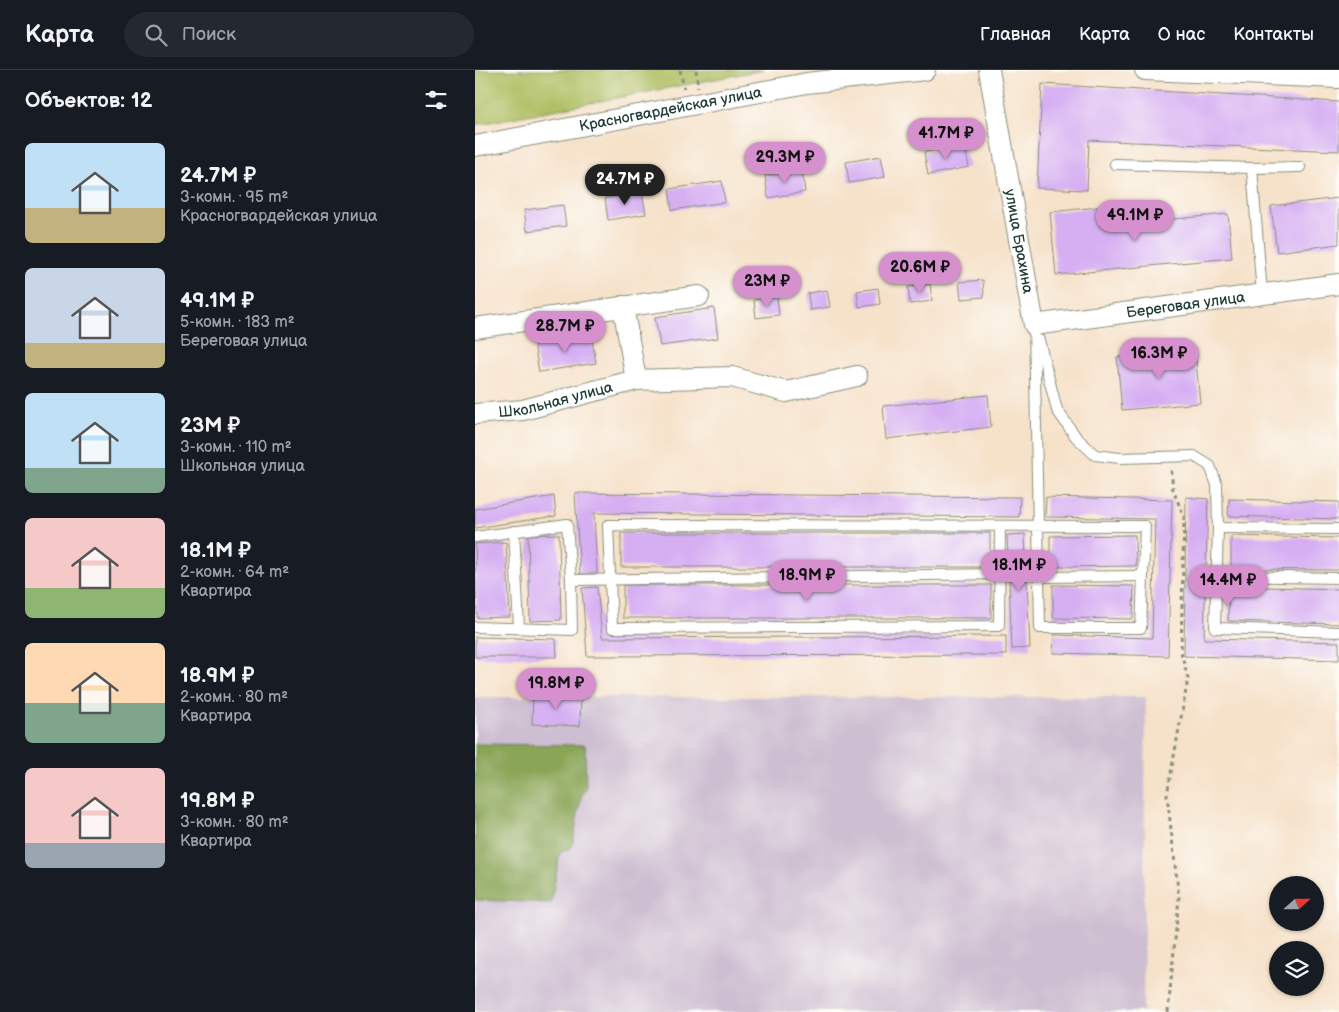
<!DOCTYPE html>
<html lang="ru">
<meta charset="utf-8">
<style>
body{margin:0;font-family:"Balsamiq Sans",sans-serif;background:#242831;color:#f1f3f6;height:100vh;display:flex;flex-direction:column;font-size:19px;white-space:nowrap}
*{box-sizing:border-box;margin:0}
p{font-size:16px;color:#9ea1a6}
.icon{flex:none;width:28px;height:28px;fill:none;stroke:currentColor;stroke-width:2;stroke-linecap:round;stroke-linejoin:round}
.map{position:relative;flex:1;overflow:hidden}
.sheet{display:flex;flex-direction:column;background:#171b24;width:475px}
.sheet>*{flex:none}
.needle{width:32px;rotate:69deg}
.controls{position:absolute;left:794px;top:806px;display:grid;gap:10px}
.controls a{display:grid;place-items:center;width:55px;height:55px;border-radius:50%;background:#171b24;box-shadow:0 1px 4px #0004;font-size:25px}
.price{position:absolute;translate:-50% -42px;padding:0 11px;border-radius:18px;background:#d690ce;color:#111;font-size:16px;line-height:32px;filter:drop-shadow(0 1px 2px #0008)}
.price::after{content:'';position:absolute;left:50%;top:30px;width:15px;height:11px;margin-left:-8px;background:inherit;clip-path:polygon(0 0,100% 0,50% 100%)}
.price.selected{background:#222;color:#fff}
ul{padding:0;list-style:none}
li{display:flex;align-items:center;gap:15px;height:125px;padding:0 25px}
li span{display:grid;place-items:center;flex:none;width:140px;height:100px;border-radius:8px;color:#555}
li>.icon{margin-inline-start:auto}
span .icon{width:60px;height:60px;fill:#fffc;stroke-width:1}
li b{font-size:21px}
h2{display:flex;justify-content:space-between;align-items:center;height:60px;padding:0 25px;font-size:21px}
header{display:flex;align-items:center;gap:30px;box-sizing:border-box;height:70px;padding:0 25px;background:#171b24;border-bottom:1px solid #363941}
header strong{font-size:24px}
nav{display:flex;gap:28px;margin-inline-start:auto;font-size:18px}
.search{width:350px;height:45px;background:#242831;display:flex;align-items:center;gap:12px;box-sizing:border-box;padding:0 18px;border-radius:28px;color:#9ea1a6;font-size:19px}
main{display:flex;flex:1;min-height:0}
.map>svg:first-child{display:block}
</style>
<header>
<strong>Карта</strong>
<div class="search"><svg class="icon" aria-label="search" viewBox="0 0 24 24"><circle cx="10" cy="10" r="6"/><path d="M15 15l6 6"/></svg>Поиск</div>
<nav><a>Главная</a><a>Карта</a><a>О нас</a><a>Контакты</a></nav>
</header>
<main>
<section class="sheet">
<h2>Объектов: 12<svg class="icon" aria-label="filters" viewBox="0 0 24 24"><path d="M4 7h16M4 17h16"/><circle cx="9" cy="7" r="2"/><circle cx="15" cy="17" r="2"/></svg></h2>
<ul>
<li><span style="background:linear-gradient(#bfe0f5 65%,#c2b280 0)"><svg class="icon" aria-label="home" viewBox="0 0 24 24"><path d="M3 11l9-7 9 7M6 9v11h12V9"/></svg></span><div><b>24.7M ₽</b><p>3-комн. · 95 m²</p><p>Красногвардейская улица</p></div></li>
<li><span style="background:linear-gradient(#c9d6e8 75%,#c2b280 0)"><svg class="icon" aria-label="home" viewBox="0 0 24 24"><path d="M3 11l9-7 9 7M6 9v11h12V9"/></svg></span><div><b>49.1M ₽</b><p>5-комн. · 183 m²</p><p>Береговая улица</p></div></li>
<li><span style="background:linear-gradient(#bfe0f5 75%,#7fa58c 0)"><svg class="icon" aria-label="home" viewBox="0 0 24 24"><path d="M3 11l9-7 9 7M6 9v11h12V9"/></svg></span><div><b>23M ₽</b><p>3-комн. · 110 m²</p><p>Школьная улица</p></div></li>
<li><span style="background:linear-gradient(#f6c9c9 70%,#8fb573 0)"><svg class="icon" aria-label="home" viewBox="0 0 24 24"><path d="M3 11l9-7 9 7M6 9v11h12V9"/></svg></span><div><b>18.1M ₽</b><p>2-комн. · 64 m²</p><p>Квартира</p></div></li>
<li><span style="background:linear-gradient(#ffd9b3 60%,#7fa58c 0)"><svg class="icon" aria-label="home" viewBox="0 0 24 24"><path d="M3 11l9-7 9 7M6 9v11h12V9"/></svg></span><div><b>18.9M ₽</b><p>2-комн. · 80 m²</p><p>Квартира</p></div></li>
<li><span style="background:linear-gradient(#f6c9c9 75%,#9aa5b1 0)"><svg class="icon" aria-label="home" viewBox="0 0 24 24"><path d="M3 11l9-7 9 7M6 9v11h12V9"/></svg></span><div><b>19.8M ₽</b><p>3-комн. · 80 m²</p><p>Квартира</p></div></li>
</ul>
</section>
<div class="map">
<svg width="864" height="942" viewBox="0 0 864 942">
<rect width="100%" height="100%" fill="#fdfcf7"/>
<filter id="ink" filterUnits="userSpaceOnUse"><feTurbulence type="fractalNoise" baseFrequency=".02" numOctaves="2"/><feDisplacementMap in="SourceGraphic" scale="10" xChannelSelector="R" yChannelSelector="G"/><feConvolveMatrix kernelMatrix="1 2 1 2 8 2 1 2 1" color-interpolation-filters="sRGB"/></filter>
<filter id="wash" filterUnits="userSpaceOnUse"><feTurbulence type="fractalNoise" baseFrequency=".0096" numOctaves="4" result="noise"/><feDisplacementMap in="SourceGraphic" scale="20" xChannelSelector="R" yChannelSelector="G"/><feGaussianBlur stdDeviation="1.12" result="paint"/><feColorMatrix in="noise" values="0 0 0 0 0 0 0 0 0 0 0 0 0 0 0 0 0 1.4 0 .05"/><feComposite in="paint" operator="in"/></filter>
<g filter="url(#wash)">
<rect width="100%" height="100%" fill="#f6e1c9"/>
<polygon fill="#cebed1" points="0,627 671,627 668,942 0,942"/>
<polygon fill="#aebe60" stroke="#667e4a" points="0,0 288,0 0,55"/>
<polygon fill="#8aa556" stroke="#547145" points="0,674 110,675 111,717 106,727 97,777 85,783 76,833 0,830"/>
<g id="blocks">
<g fill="#d6aff3">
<polygon points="567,14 864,32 864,81 614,70 612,120 562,118"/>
<polygon points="489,75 494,97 453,105 449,82"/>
<polygon points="406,86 410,107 374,113 371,92"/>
<polygon points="327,100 330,122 293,128 290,106"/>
<polygon points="247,111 250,132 197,140 194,119"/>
<polygon points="167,122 171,144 133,150 130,128"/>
<polygon points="864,128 864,174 802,182 796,136"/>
<polygon points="88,135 91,156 52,161 49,140"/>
<polygon points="623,137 625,156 753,144 757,188 581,205 575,142"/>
<polygon points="508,210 509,227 486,229 484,212"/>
<polygon points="455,214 457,231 435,234 433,217"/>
<polygon points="403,218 405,234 384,237 382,221"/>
<polygon points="352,220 355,237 335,240 333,223"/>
<polygon points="302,227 304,245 281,248 279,230"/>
<polygon points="239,238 243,268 185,276 180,247"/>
<polygon points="116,264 121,293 64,302 59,273"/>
<polygon points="720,280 725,333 647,340 642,287"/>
<polygon points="513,325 516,357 411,369 408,336"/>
<polygon points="100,423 545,427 544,447 119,443 122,504 105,504"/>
<polygon points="79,426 81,446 0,458 0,439"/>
<polygon points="571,427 697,430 693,586 578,583 579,565 677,568 680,449 570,447"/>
<polygon points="711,427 733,429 729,569 864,572 864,590 709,586"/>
<polygon points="754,429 864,432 864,449 753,446"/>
<rect x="146" y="463" width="369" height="34"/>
<polygon points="84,464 86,550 55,551 53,465"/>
<polygon points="550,464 555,578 537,579 532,465"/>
<polygon points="660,465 661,496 575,497 575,466"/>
<polygon points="756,466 864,468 864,500 756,499"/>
<polygon points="31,472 35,547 2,548 0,474"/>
<rect x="148" y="515" width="368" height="33"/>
<polygon points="578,515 659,516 658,549 578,548"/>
<polygon points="754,516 864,519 864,554 753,551"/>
<polygon points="122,517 127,568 531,566 531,585 112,586 107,518"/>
<polygon points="0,567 81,569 82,587 0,587"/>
<polygon points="58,623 106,625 105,656 57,654"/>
</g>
</g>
</g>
<g filter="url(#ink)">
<use href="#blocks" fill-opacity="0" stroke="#8a8f7e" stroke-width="1"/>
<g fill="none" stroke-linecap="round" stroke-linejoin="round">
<g stroke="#8a8f7e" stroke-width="12">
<g id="lane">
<polyline points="640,94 777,98 825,97"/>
<polyline points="777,98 787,224"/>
<polyline points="564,270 582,340 601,367 620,385 645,388 719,386 735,396 742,415 743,458 740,558 864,562"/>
<polyline points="525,456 524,556 137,558 133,455 670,456 666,558 565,558 559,255"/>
<polyline points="743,458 864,459"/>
<polyline points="39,461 44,558"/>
<polyline points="0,467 92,454 96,510 97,560 0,557"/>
<polyline points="742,506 864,508"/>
<polyline points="564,507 668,506"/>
<polyline points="96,510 525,504"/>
</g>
</g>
<g stroke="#8a8f7e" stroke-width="22">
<g id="street">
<path id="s1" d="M514 0 559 255 864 214"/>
<polyline points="670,0 864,8"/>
<path id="s2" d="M0 76 332 13 450 0"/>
<polyline points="148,236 161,310 257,307 311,322 382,306"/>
<polyline points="0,258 224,226"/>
<path id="s3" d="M0 344 48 340 161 310"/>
</g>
</g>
<g stroke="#8a8f7e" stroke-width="3" stroke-dasharray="4 4" stroke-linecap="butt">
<polyline points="205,0 209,18"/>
<polyline points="221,0 223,17"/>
<polyline points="693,942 704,828 692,725 713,609 706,582 709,447 698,420 696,399"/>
</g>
<use href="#lane" stroke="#fff" stroke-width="10"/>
<use href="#street" stroke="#fff" stroke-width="20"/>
</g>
</g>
<g text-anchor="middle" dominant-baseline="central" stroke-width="4" stroke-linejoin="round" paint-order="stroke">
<g font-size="15" fill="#1f3d34" stroke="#fdfcf7">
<text stroke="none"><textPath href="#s2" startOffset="199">Красногвардейская улица</textPath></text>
<text stroke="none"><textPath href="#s1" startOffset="174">улица Брахина</textPath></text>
<text stroke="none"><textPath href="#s1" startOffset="412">Береговая улица</textPath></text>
<text stroke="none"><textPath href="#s3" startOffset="82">Школьная улица</textPath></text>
</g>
</g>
</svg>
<div class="controls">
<a><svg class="needle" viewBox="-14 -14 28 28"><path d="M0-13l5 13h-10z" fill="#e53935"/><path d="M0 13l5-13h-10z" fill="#9ea1a6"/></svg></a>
<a><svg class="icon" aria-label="layers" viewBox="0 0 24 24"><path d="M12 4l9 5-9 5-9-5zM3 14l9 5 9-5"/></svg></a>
</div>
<b class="price" style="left:471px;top:90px">41.7M ₽</b>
<b class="price" style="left:310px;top:114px">29.3M ₽</b>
<b class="price selected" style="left:150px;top:136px">24.7M ₽</b>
<b class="price" style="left:660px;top:172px">49.1M ₽</b>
<b class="price" style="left:445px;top:224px">20.6M ₽</b>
<b class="price" style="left:292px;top:238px">23M ₽</b>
<b class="price" style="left:90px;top:283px">28.7M ₽</b>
<b class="price" style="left:684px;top:310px">16.3M ₽</b>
<b class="price" style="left:544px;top:522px">18.1M ₽</b>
<b class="price" style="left:332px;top:532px">18.9M ₽</b>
<b class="price" style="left:753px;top:537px">14.4M ₽</b>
<b class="price" style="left:81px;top:640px">19.8M ₽</b>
</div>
</main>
